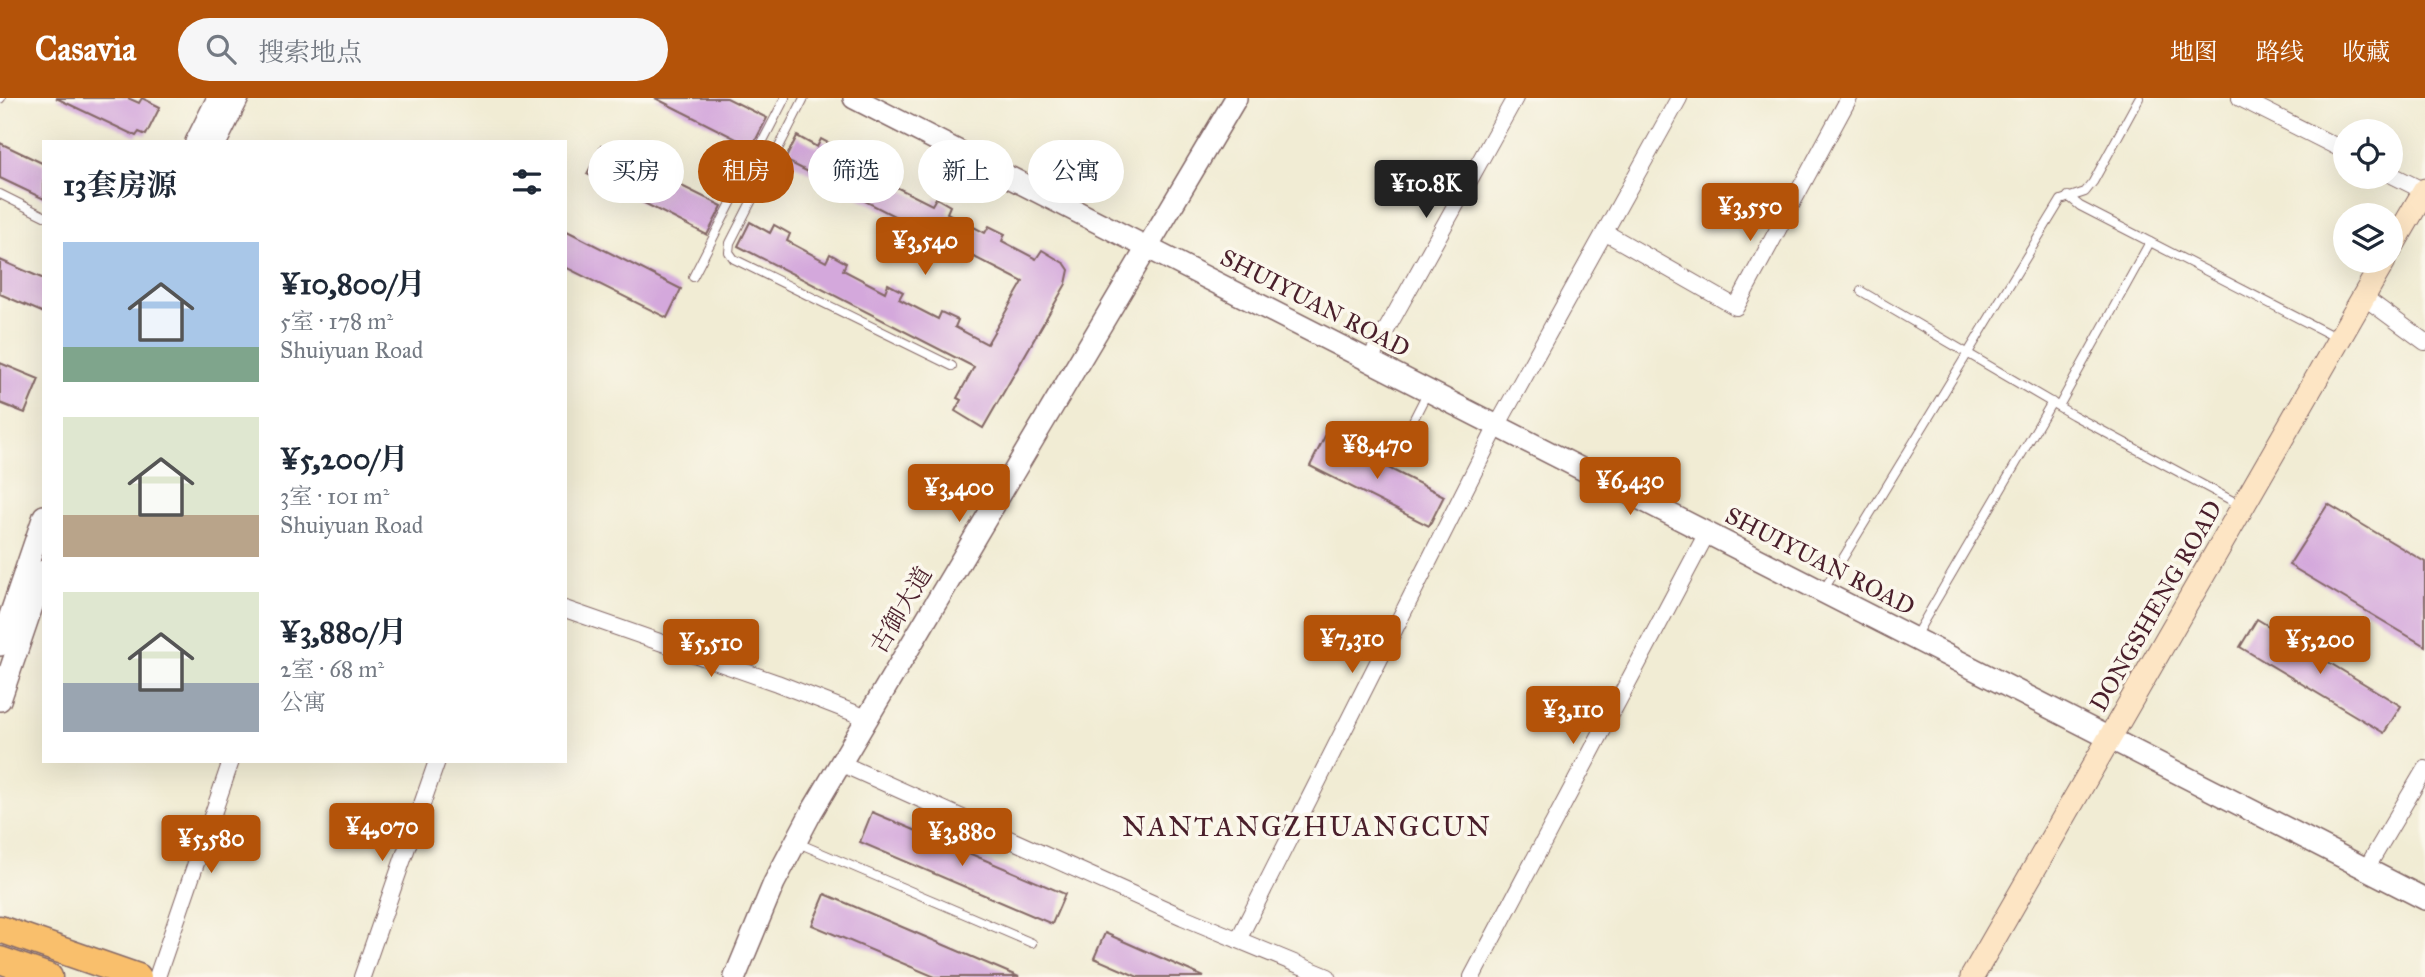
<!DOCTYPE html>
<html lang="zh">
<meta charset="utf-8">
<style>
body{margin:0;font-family:"IM FELL Great Primer","Noto Serif SC",serif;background:#f6f6f7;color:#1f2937;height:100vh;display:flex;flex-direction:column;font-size:26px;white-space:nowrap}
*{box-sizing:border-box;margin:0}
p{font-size:23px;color:#747a83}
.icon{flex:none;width:38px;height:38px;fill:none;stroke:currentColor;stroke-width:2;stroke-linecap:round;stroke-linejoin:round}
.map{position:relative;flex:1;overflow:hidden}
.side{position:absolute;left:42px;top:42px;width:525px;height:623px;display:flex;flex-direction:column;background:#fff;border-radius:0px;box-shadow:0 7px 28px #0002}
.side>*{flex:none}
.top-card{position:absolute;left:588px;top:42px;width:665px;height:63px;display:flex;gap:14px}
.controls{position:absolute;left:2333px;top:21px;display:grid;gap:14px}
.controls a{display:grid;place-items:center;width:70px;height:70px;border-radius:50%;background:#fff;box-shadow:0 7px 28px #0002;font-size:35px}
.price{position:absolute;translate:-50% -60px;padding:0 16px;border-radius:7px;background:#b45309;color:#fff;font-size:23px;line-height:46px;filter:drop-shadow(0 2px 4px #0008)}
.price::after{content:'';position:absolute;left:50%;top:42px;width:21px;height:16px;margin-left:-10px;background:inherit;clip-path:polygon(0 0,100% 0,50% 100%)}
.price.on{background:#222;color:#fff}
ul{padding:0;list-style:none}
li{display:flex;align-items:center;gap:21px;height:175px;padding:0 21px}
li span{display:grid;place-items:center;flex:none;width:196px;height:140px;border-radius:0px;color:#555}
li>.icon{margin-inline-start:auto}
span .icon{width:84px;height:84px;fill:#fffc;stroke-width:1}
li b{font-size:30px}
h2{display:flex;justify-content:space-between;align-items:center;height:84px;padding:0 21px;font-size:30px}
.pill{padding:0 24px;border-radius:32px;background:#fff;box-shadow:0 7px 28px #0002;font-size:24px;line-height:63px}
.pill.on{background:#b45309;color:#fff}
header{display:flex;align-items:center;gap:42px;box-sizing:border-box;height:98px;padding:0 35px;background:#b45309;color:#fff}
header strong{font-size:33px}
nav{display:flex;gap:38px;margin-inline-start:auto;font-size:24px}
.search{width:490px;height:63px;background:#f6f6f7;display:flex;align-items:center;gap:18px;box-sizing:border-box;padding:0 24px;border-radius:38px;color:#747a83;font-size:26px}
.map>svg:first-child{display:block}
</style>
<header>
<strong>Casavia</strong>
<div class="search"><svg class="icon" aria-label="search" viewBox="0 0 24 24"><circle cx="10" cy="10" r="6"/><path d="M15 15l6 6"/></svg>搜索地点</div>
<nav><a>地图</a><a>路线</a><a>收藏</a></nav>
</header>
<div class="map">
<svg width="2425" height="879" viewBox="0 0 2425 879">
<rect width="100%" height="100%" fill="#fbf7ec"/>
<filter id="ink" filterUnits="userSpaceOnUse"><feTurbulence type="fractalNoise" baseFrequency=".0143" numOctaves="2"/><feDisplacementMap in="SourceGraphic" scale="14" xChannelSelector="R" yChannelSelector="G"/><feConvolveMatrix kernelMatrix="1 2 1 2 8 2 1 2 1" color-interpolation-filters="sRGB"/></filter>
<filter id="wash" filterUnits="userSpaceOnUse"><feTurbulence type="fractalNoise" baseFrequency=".00686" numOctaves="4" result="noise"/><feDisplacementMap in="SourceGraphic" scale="28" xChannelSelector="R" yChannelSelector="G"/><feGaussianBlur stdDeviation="1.57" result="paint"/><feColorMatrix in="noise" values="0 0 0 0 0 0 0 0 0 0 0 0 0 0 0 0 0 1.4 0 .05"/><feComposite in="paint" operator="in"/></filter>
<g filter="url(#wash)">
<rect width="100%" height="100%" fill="#f1ecd4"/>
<g id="blocks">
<g fill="#d4a8dc">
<polygon points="56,0 128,0 139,5 142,0 160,9 146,37 139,34 136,38"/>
<polygon points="655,0 727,0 767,20 752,49"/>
<polygon points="797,38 817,49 821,41 838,50 834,57 874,77 877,70 894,79 890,86 932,107 936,100 950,108 947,115 985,135 989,128 1005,136 1002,143 1036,161 1042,152 1065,166 1069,172 1066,186 983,330 955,313 961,302 957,300 974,269 738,148 750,124 770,135 774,127 790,136 787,143 826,164 830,156 846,165 843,172 885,194 888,186 903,194 899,201 938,221 941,214 958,222 955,229 987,246 1023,184 785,62"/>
<polygon points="0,45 44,66 44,101 0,80"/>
<polygon points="601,48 722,108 707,137 587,76"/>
<polygon points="565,132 681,191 667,220 565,169"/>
<polygon points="0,162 44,181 44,215 0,196"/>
<polygon points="0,265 39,281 25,315 0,305"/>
<polygon points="1325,338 1444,398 1429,428 1310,368"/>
<polygon points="2328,406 2425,464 2425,548 2289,467"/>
<polygon points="2257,521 2401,608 2384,635 2240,549"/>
<polygon points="872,714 1065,796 1052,826 860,744"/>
<polygon points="825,796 1019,879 935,879 812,827"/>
<polygon points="1105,835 1204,879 1138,879 1094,860"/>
</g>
</g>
</g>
<g filter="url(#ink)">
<use href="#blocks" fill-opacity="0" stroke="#846766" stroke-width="2"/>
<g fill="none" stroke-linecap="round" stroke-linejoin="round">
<g stroke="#846766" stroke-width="10">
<g id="service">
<polyline points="804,0 730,145 729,154 734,161 952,268"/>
<polyline points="0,1 1,0"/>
<polyline points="0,96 44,118"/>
<polyline points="2068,98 2080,108 2337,240"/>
<polyline points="693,179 785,0"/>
<polyline points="1861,193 2073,317 2242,408"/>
<polyline points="2059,308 2150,144"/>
<polyline points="1398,352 1427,295"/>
<polyline points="1823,493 2061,102 2085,94 2093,84 2139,0"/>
<polyline points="1914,540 2052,304"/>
<polyline points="798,745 1032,845"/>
</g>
</g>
<g stroke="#846766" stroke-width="18">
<g id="minor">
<polyline points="2240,0 2345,53"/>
<polyline points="2390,76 2424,93"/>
<polyline points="1606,135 1736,209 1849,0"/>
<polyline points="2364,199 2425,244"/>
<polyline points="1369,263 1515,0"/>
<polyline points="565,511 777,585 867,620"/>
<polyline points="840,665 1183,819 1328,879"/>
<polyline points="2366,771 2425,671"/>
<polyline points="1238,842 1497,328 1679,0"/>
<polyline points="157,879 231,663"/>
<polyline points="362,879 437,663"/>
<polyline points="1472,879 1707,435"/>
</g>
</g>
<g stroke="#846766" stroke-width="24">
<g id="tertiary">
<polyline points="854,0 2425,801"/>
<polyline points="196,44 218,0"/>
<polyline points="216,44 238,0"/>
<polyline points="0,547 44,418"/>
<polyline points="0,602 44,473"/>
<polyline points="735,879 774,785 811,715 1236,0"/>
</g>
</g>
<g stroke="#846766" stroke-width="25">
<g id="secondary">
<polyline points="2390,152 2425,92"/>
<polyline points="1972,879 2384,163"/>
</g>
</g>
<g stroke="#846766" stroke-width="29">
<g id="primary">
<polyline points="0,831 138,879"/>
<polyline points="0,862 49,879"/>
</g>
</g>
<use href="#service" stroke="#fff" stroke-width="8"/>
<use href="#minor" stroke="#fff" stroke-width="16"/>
<use href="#tertiary" stroke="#fff" stroke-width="21"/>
<use href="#secondary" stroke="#fde5c4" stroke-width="23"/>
<use href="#primary" stroke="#f9bf6c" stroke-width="26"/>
</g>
</g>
<g text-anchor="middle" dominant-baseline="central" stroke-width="7" stroke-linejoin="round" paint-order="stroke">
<g font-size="24" fill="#4a1f2b" stroke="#fbf7ec">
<text transform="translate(1315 205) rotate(27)">SHUIYUAN ROAD</text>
<text transform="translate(1820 463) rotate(27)">SHUIYUAN ROAD</text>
<text transform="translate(2156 508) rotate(-60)">DONGSHENG ROAD</text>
<text transform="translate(901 512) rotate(-59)">古御大道</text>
</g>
<g font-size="28" letter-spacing="2" fill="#4a1f2b" stroke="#fbf7ec">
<text x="1307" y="728">NANTANGZHUANGCUN</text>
</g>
</g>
</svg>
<div class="controls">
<a><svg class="icon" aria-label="locate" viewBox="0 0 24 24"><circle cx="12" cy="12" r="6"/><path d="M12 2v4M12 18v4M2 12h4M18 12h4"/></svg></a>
<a><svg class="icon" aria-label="layers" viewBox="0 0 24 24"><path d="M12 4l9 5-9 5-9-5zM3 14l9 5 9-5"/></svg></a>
</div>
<b class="price on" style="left:1426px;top:122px">¥10.8K</b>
<b class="price" style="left:1750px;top:145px">¥3,550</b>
<b class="price" style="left:925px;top:179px">¥3,540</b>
<b class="price" style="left:1377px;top:383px">¥8,470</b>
<b class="price" style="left:1630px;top:419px">¥6,430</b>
<b class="price" style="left:959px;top:426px">¥3,400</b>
<b class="price" style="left:1352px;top:577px">¥7,310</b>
<b class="price" style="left:2320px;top:578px">¥5,200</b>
<b class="price" style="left:711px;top:581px">¥5,510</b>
<b class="price" style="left:1573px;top:648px">¥3,110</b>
<b class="price" style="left:382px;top:765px">¥4,070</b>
<b class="price" style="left:962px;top:770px">¥3,880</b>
<b class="price" style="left:211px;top:777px">¥5,580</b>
<div class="top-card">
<a class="pill">买房</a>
<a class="pill on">租房</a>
<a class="pill">筛选</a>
<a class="pill">新上</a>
<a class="pill">公寓</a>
</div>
<section class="side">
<h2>13套房源<svg class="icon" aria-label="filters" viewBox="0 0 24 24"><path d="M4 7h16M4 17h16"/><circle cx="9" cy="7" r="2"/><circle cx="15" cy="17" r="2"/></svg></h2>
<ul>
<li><span style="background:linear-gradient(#a9c7e8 75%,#7fa58c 0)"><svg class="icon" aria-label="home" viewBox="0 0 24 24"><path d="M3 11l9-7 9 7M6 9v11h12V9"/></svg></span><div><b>¥10,800/月</b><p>5室 · 178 m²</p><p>Shuiyuan Road</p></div></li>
<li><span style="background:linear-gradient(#dfe7d0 70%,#b9a48a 0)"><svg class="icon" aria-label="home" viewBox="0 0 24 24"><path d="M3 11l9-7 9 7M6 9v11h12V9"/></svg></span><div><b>¥5,200/月</b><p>3室 · 101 m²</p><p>Shuiyuan Road</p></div></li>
<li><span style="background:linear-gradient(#dfe7d0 65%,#9aa5b1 0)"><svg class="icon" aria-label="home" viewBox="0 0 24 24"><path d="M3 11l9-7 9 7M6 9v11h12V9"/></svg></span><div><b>¥3,880/月</b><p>2室 · 68 m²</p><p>公寓</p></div></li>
</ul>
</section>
</div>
